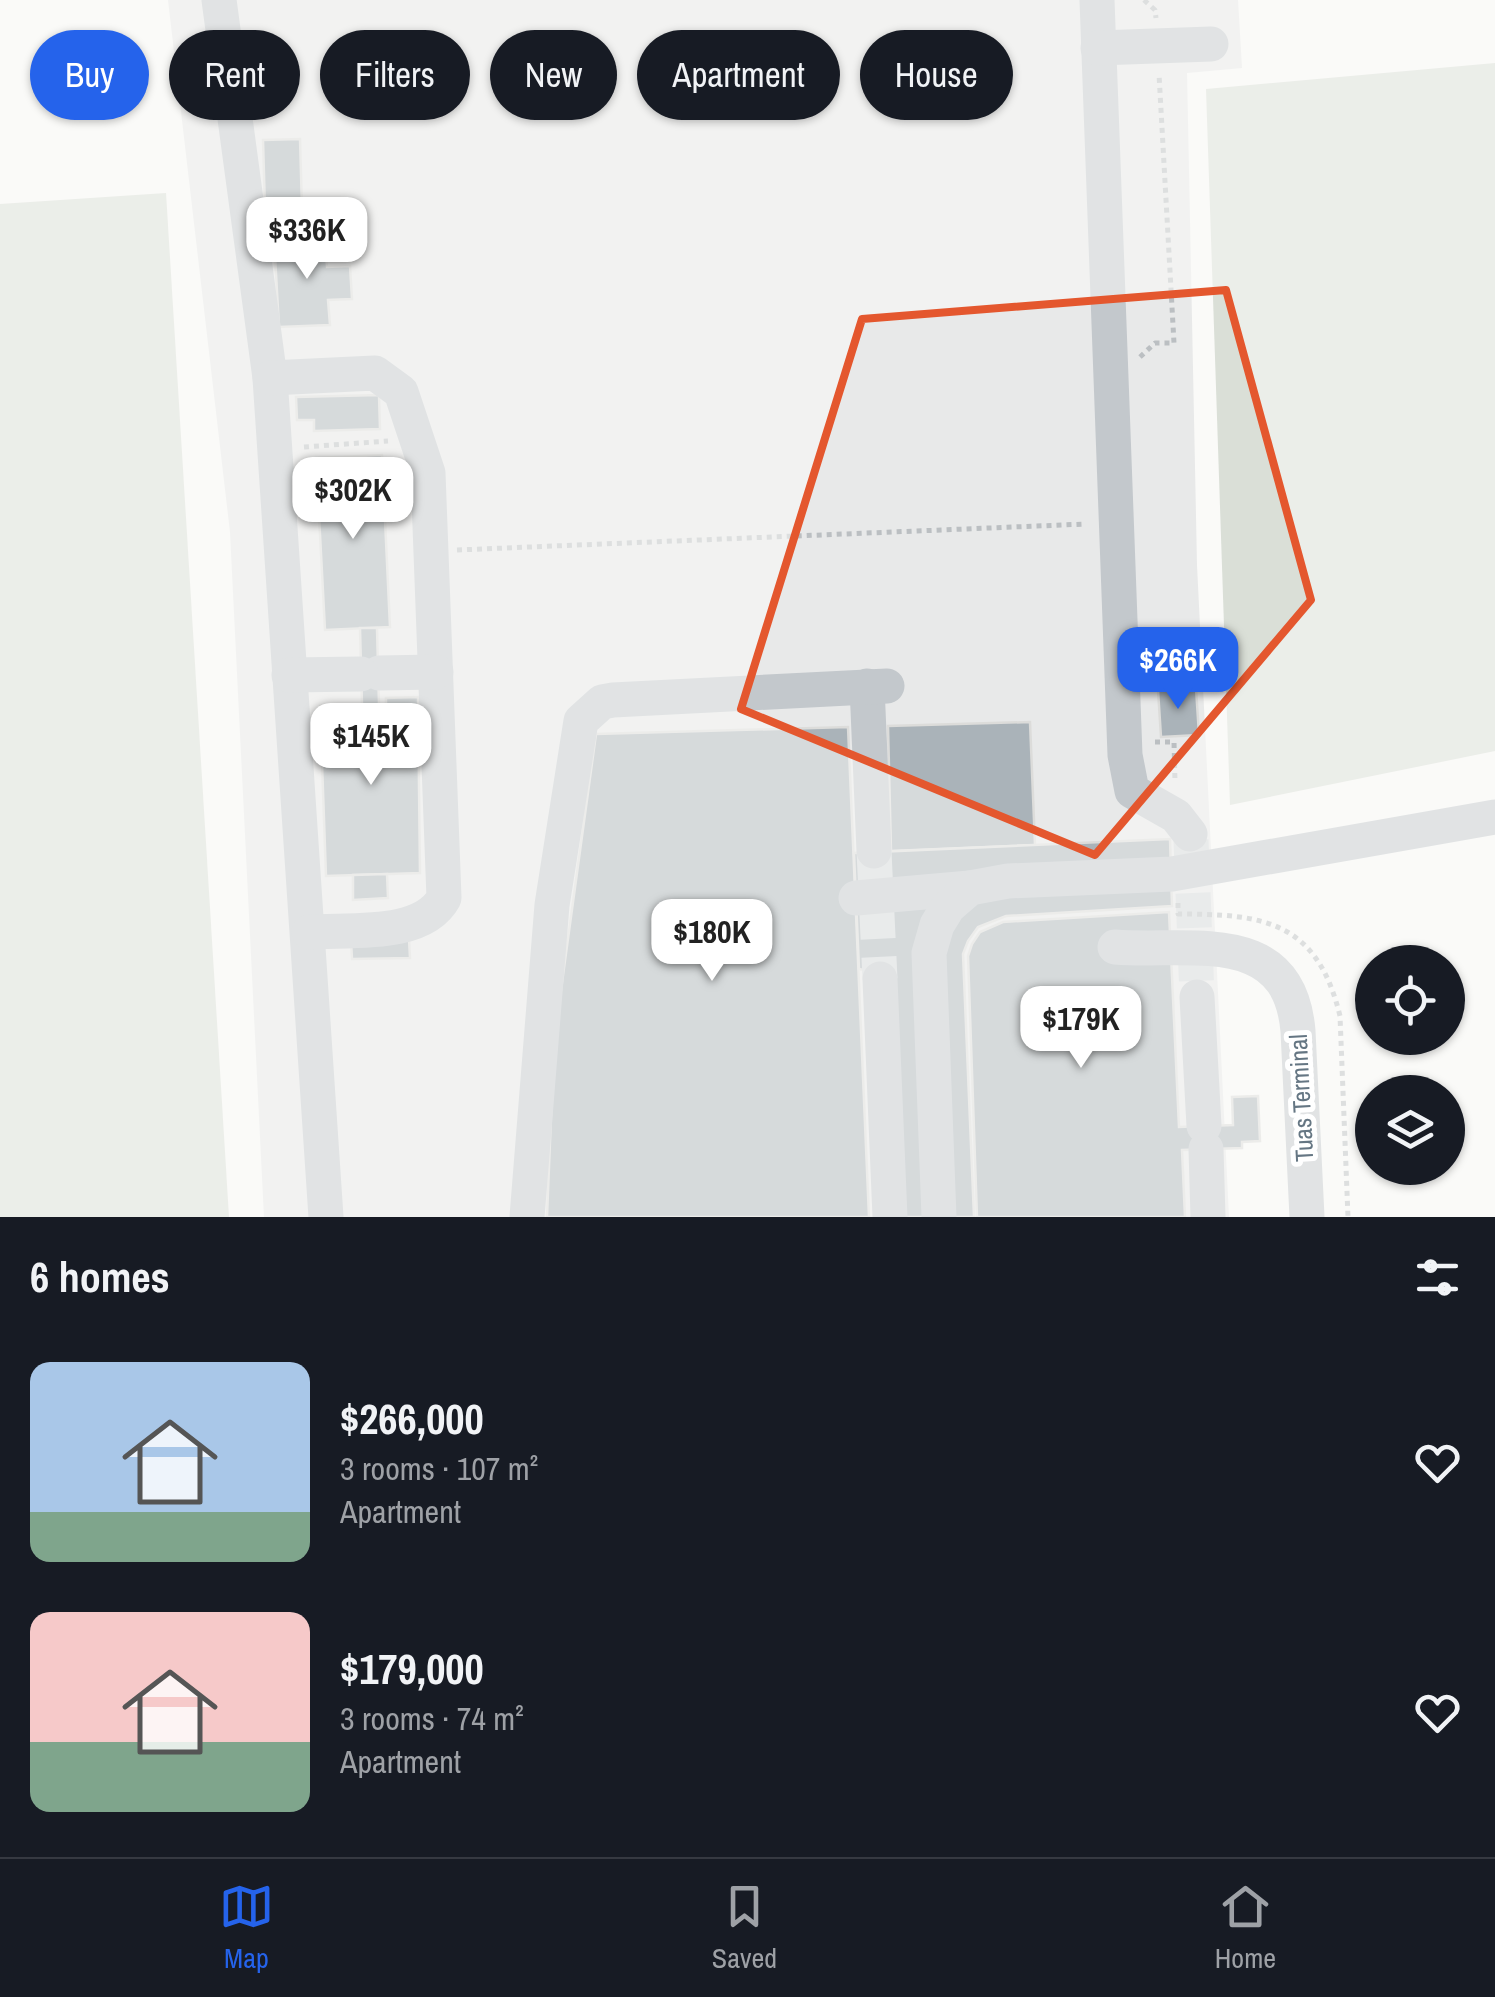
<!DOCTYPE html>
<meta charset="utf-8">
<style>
body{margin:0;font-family:"Archivo Narrow",sans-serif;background:#20242c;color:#f1f3f6;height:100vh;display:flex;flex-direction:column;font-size:38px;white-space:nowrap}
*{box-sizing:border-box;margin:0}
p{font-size:32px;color:#9ea1a6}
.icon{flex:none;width:55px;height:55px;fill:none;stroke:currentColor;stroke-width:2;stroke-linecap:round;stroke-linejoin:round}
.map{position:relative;height:1217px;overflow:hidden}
.drawer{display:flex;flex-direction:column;background:#171b24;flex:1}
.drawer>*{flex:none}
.banner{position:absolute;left:30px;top:30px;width:1435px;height:90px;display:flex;gap:20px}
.buttons{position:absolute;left:1355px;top:945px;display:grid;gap:20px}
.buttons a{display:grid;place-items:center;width:110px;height:110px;border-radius:50%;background:#171b24;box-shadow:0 2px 8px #0004;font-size:50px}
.price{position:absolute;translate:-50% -85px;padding:0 22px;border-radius:20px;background:#fff;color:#222;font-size:32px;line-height:65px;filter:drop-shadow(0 2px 5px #0008)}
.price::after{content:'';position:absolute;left:50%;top:60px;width:30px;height:22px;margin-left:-15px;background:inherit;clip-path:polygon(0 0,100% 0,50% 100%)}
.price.active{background:#2563eb;color:#fff}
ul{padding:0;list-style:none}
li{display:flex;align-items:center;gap:30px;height:250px;padding:0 30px}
li span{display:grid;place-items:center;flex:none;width:280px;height:200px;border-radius:20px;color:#555}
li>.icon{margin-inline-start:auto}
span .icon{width:120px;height:120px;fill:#fffc;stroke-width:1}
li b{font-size:42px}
h2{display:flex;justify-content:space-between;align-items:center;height:120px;padding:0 30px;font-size:42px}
.tag{padding:0 35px;border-radius:45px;background:#171b24;box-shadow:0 2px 8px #0004;font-size:35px;line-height:90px}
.tag.active{background:#2563eb;color:#fff}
.tabs{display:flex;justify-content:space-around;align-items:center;height:140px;border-top:2px solid #363941;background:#171b24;font-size:28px;color:#9ea1a6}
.tabs a{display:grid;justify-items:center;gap:5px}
.tabs .active{color:#2563eb}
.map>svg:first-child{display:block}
</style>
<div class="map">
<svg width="1495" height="1217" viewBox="0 0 1495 1217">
<rect width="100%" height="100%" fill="#fafaf8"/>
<polygon fill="#e8e9e9" points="168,0 1238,0 1242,68 1187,73 1197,565 1229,1217 264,1217 230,532"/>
<g fill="#dadfd7">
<polygon points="1495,63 1495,751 1230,805 1206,89"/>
<polygon points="166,193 229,1217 0,1217 0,204"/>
</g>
<g fill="#aab3b9" stroke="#dcdcda" stroke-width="2.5">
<polygon points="300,139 302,209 265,209 263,140"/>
<polygon points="325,236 327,267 350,266 352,299 328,300 330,325 279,327 274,238"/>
<polygon points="379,395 380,429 314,431 314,420 297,420 296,397"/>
<polygon points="382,455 390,627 325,630 316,458"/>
<polygon points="360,628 377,628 379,705 362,705"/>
<polygon points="1196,688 1199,735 1161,737 1158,690"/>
<polygon points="418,697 420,873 326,876 320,706 386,705 386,698"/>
<polygon points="1030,722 1035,845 891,851 888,726"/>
<polygon points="848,727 869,1217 547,1217 554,1041 596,734"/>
<polygon points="1170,839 1172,906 1006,916 978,927 968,941 963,954 974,1217 904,1217 869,971 859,969 854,853"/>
<polygon points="387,874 388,898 353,900 353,875"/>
<polygon points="1169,912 1179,1127 1233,1125 1232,1097 1258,1096 1260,1141 1242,1142 1242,1148 1182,1150 1185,1217 977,1217 968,956 972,944 980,932 1003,922"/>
<polygon points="409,939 410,958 352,959 351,941"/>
</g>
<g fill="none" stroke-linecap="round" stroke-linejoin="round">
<g stroke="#d5d9db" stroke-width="35" stroke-dasharray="35 18" stroke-linecap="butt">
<polyline points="1191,840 1197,997"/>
<polyline points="874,851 880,979"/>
</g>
<g stroke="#bbbfc2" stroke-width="5" stroke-dasharray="5 5" stroke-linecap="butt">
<polyline points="1144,0 1155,10 1156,18"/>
<polyline points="1140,357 1155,343 1174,343 1159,74"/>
<polyline points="304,447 388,441"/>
<polyline points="389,457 391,499 398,499"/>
<polyline points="457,550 1086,524"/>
<polyline points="1155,742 1174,742 1175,782"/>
<path d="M1178 903V914C1264 914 1317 921 1340 1016L1348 1217"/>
</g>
<g stroke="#c3c8cc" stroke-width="35">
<polyline points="219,0 270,378 326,1217"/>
<polyline points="1097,0 1125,755 1132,791 1176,816 1190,834"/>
<polyline points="1098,48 1211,44"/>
<path d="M270 378 375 373 401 392 428 473 444 898C422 938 350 929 309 932"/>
<polyline points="379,673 436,672"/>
<polyline points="289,675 361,674"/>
<polyline points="867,686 874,851"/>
<polyline points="856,898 970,888"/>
<path d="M1115 947C1190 953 1289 925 1298 1031L1307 1217"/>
<polyline points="880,979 890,1217"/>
<polyline points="1197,997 1204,1126"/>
<polyline points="1206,1149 1208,1217"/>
<polyline points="527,1217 552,905 581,721 602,702 613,700 887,686"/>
<polyline points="939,1217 929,953 937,925 948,907 970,888 1008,881 1172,874 1495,817"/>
</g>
</g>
<path d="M0 0H1495V1217H0ZM1226 290 1311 600 1095 855 741 709 862 319Z" fill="#fafaf8" fill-opacity=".55" fill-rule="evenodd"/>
<path fill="none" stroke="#e4572e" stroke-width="8" stroke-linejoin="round" d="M1226 290 1311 600 1095 855 741 709 862 319Z"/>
<g text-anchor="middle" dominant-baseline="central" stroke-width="10" stroke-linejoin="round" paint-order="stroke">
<g font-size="25" fill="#657683" stroke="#fff">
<text transform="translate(1301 1098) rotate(-93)">Tuas Terminal</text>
</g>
</g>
</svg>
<div class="buttons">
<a><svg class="icon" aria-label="locate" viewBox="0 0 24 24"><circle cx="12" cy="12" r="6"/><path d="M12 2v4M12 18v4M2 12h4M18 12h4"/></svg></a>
<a><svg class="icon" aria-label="layers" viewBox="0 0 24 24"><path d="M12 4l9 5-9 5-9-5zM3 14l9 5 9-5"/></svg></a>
</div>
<b class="price" style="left:307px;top:282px">$336K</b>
<b class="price" style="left:353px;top:542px">$302K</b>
<b class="price active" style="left:1178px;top:712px">$266K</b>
<b class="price" style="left:371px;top:788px">$145K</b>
<b class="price" style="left:712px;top:984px">$180K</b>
<b class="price" style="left:1081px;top:1071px">$179K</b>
<div class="banner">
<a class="tag active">Buy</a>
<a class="tag">Rent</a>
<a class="tag">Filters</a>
<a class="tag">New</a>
<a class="tag">Apartment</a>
<a class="tag">House</a>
</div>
</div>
<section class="drawer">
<h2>6 homes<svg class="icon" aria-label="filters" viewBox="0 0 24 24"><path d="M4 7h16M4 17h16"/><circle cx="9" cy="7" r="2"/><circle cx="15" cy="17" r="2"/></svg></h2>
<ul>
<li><span style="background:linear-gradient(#a9c7e8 75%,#7fa58c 0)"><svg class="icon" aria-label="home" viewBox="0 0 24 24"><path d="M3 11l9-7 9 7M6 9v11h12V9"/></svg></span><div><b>$266,000</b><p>3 rooms · 107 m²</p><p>Apartment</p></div><svg class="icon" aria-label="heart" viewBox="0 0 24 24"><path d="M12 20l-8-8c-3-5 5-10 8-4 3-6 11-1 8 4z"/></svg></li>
<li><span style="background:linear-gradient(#f6c9c9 65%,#7fa58c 0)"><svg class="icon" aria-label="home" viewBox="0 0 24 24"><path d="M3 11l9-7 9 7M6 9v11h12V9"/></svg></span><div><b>$179,000</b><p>3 rooms · 74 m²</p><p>Apartment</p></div><svg class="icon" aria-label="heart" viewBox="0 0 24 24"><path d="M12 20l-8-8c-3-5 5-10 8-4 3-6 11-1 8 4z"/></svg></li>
</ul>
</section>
<nav class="tabs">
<a class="active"><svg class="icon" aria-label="map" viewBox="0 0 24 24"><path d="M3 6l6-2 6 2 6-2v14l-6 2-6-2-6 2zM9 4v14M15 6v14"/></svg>Map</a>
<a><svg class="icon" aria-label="saved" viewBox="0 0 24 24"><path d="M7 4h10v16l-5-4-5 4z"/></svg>Saved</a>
<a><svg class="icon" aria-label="home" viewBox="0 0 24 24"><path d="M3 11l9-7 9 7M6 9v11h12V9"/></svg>Home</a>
</nav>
